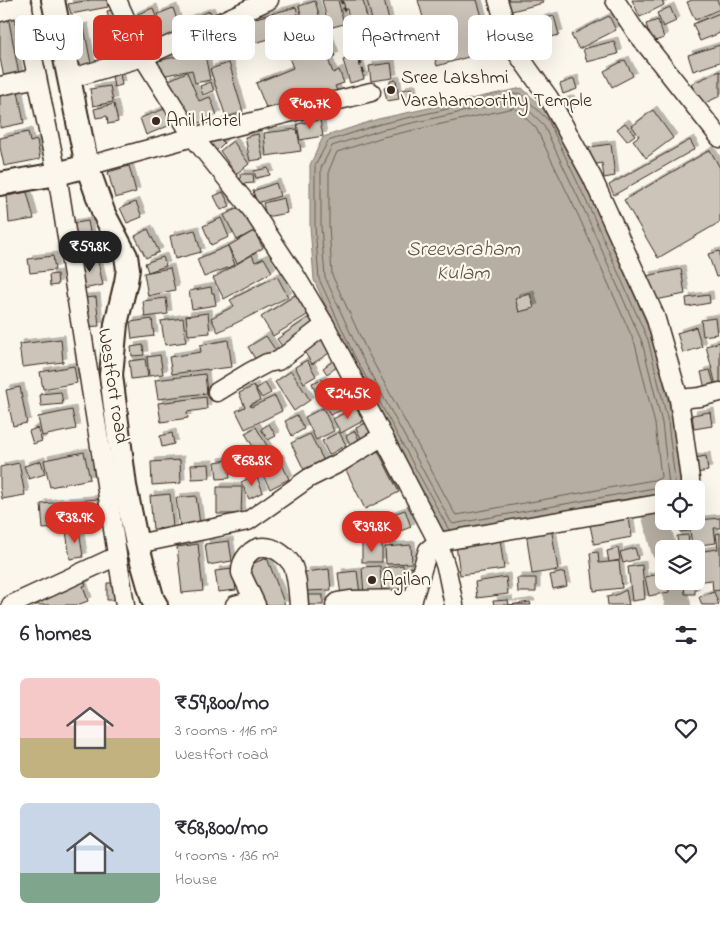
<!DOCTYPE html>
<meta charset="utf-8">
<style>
body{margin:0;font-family:"Indie Flower",sans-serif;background:#f7f7f7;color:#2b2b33;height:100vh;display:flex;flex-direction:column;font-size:19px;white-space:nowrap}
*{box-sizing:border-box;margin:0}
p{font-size:16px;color:#7c7c81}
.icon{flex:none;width:28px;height:28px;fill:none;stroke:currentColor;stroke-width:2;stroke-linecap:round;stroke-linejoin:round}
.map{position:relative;height:605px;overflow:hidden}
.side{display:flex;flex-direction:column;background:#fff;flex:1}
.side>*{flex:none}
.hud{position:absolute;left:15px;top:15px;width:690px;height:45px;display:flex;gap:10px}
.buttons{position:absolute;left:655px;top:480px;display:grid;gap:10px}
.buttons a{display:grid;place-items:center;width:50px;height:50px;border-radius:8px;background:#fff;box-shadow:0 5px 20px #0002;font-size:25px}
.price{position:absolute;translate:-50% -42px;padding:0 11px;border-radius:18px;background:#d93025;color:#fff;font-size:16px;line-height:32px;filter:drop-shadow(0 1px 2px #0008)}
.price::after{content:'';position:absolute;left:50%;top:30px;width:15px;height:11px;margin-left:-8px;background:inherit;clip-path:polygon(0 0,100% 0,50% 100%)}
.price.active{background:#222;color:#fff}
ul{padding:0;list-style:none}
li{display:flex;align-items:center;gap:15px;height:125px;padding:0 20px}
li span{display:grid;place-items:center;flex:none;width:140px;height:100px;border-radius:8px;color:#555}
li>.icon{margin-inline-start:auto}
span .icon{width:60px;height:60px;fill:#fffc;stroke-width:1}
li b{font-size:21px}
h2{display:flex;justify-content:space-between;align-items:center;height:60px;padding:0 20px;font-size:21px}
.tag{padding:0 18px;border-radius:8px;background:#fff;box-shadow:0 5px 20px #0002;font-size:18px;line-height:45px}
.tag.active{background:#d93025;color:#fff}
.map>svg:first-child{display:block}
</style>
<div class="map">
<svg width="720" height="605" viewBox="0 0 720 605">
<defs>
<filter id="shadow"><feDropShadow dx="4" dy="-4" stdDeviation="0" flood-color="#0004"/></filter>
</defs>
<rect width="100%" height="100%" fill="#fbf7ec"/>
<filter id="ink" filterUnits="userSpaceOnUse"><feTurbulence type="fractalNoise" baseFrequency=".02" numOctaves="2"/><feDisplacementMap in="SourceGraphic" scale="10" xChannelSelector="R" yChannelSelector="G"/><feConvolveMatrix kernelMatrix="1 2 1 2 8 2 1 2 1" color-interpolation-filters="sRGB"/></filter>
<g filter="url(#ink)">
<polygon fill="#b6aea2" stroke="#85796d" points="522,88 552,116 596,209 653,338 673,421 681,489 664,489 664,497 446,536 349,357 314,280 310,226 310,165 323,137 378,119"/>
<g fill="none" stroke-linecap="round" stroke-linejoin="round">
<g stroke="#6c5f53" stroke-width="1">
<polygon points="517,100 519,101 543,124 586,214 642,342 662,423 669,485 667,487 660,487 453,524 451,522 359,352 325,277 321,226 321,168 332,146 381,130"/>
<polygon points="515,108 536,128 579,217 635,344 655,424 661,477 659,479 457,515 455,514 366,349 332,275 329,225 329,170 337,152 383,137"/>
<polyline points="585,506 664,493"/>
<polyline points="449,530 354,355 319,279 315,226 315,166 328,141 380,124 519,93 521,94 548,120 591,211 648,340 668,422 676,489"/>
</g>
<g stroke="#b6aea2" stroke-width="26">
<polyline points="652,505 664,550"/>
<polyline points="672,581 678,605"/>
</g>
</g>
<g fill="#ccc4b9" stroke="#3b2a1e" filter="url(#shadow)">
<polygon points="90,0 107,0 108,7 71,14 68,4"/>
<polygon points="322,0 338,0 344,24 329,28"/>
<polygon points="343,0 363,0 369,28 352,32 347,9 345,9"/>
<polygon points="367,0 384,0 389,21 373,24"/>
<polygon points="418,0 477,0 492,50 437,66"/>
<polygon points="505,0 542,0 543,3 508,12"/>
<polygon points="632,0 662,0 664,5 640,17"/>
<polygon points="692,0 717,0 720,6 720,9 695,20 687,2"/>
<polygon points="315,1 322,25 305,29 299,6"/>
<polygon points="296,7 302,30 247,45 241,22"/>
<polygon points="670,7 676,21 663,27 657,13"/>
<polygon points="153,8 159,26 162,25 158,14 173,8 178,23 210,11 214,20 146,50 133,16"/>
<polygon points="119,9 124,34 112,36 107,11"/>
<polygon points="720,13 720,33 700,41 693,24"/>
<polygon points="8,16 19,75 4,78 0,58 0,18"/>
<polygon points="554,16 559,35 543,39 538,20"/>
<polygon points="609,16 616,30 579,49 571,35"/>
<polygon points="658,20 664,38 652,42 646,24"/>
<polygon points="84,27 91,64 78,66 71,30"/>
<polygon points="308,32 311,41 327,35 335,56 328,59 333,73 339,70 344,83 335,86 338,93 314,102 310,93 267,110 256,83 293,68 283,42"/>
<polygon points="218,33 220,37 209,43 207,38"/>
<polygon points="198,37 201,45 180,53 177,44"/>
<polygon points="614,41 618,54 587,62 583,49"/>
<polygon points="720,45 720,62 693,71 688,55"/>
<polygon points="204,50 210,80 195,83 192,70 161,76 158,61"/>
<polygon points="357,56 364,79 350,83 343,60"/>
<polygon points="625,60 633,76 612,87 604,71"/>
<polygon points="229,63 234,79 233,79 243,112 226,117 210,69"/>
<polygon points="391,63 393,78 371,81 369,66"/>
<polygon points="720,71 720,96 701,105 691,84"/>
<polygon points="187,72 199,101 210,97 217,115 192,126 180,98 175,100 167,81"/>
<polygon points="120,74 122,85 114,87 112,76"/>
<polygon points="574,79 577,89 563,94 560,84"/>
<polygon points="396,80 399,99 387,101 384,88 390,87 390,81"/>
<polygon points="211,82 214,91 203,95 200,86"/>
<polygon points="110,86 113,102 93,106 90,89"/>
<polygon points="412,88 414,100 404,102 402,90"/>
<polygon points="18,91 24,123 0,128 0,95"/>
<polygon points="570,99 574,108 565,112 561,102"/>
<polygon points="114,104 118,122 108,124 107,116 96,118 94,109"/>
<polygon points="167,108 173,124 146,135 140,118"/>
<polygon points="653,110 673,138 646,158 633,140 639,136 632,126"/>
<polygon points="320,120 323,136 300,140 297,124"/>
<polygon points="625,123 635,135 627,141 617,129"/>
<polygon points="297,129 301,151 266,156 264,133"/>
<polygon points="28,132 30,142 37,140 40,159 4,166 0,147 0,138"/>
<polygon points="258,134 263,159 250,161 245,137"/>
<polygon points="217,136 224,143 216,151 209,144"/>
<polygon points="690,140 695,149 614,195 609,185"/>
<polygon points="233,141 249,164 236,174 220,151"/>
<polygon points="611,144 615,176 604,178 602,163 592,165 589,147"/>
<polygon points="710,150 720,168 720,222 658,258 624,200"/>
<polygon points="129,166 136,192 115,198 108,172"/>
<polygon points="268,168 270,175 256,178 254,171"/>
<polygon points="240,174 253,174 254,183 241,184"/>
<polygon points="276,183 280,196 257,203 253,191"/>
<polygon points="27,192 34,219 9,223 7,196"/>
<polygon points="223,192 230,206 221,210 214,196"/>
<polygon points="284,198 287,213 266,217 263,203"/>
<polygon points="136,202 142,217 127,223 120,208"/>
<polygon points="244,205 257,229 237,240 224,215"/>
<polygon points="221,218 229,237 211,245 203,226"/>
<polygon points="88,221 93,248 76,252 70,224"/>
<polygon points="148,229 159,252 146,258 135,236"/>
<polygon points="195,230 201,252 175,259 170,236"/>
<polygon points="254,231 263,248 237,263 228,246"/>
<polygon points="228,246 235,265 204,277 197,259"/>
<polygon points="720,251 720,276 716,277 708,254"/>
<polygon points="252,255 255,262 264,258 272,272 224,299 213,278"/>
<polygon points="53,256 55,270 30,273 28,259"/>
<polygon points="97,257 103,285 83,289 77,261"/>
<polygon points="163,257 166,266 148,272 145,263"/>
<polygon points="170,268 175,290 148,296 144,273"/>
<polygon points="681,269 685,294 651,301 646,276"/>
<polygon points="57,274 58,285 50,286 49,275"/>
<polygon points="277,276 288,297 218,332 211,318 234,306 230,300"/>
<polygon points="211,287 212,293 214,293 216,305 192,309 189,291"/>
<polygon points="300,292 312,312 273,336 261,317"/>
<polygon points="530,294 534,308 519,312 515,298"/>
<polygon points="709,295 710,303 687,307 686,298"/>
<polygon points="96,297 99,326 86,327 83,298"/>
<polygon points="166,298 168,314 145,317 143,301"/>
<polygon points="208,313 210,333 188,335 186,316"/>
<polygon points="311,316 318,327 285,351 277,339"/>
<polygon points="183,318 186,342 165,345 161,321"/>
<polygon points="715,318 717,334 703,336 701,320"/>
<polygon points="152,319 154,336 132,339 130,322"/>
<polygon points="696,327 702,347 683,353 677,333"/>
<polygon points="266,336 276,351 257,362 248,347"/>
<polygon points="321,336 331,352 312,364 302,348"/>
<polygon points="61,339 63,362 22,367 19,344"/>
<polygon points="228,340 232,367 207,370 207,369 172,374 169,357 201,352 200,345"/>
<polygon points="720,342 720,388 717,389 706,346"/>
<polygon points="143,345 144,355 132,356 131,347"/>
<polygon points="160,355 163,374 149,376 147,357"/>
<polygon points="145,359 148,377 131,379 129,361"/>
<polygon points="307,360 316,376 304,383 295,367"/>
<polygon points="333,361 337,367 327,374 323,368"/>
<polygon points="74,366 77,383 43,389 40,372"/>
<polygon points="710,370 716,391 706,393 701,372"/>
<polygon points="291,371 310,400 294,411 275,382"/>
<polygon points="205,374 207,393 158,399 155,380"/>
<polygon points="322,379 328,395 318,399 312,383"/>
<polygon points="265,383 271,393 262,398 256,389"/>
<polygon points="254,386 260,400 250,405 251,407 275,396 282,411 245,429 236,411 245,407 239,393"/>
<polygon points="20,387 27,423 13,426 6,390"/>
<polygon points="347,390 354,405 330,415 324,401"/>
<polygon points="61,392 63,404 41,406 40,394"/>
<polygon points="206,397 207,409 187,412 188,418 161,422 158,403"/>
<polygon points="356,407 363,421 341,433 333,419"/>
<polygon points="323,408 334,431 316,440 305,417"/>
<polygon points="72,410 76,429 42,436 38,417"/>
<polygon points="710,412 712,426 694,429 692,415"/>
<polygon points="297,415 304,429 292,436 285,421"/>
<polygon points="366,423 371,433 361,438 356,428"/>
<polygon points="269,424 276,436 268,440 261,429"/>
<polygon points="256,427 274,458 263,464 245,433"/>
<polygon points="37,428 42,441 33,444 29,431"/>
<polygon points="355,431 359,440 350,444 346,436"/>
<polygon points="339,432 346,445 329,455 322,441"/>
<polygon points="172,433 174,444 162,447 160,436"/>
<polygon points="310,434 325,463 305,472 291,443"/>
<polygon points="378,451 399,492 365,509 345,468"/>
<polygon points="84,452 90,479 50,487 44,460"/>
<polygon points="247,452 254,466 239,474 232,460"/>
<polygon points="706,456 708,471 691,474 689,459"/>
<polygon points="279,458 289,479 270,489 259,468"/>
<polygon points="180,460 181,483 152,485 151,462"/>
<polygon points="228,460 230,478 217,479 215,462"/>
<polygon points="41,461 45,474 29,479 24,466"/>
<polygon points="19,463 25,495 2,499 0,487 0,467"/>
<polygon points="209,464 210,478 192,479 191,465"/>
<polygon points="256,475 263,492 249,499 241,482"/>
<polygon points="217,487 242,487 241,514 217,514"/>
<polygon points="170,494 173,528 153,529 150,496"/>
<polygon points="196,496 200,524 180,527 176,498"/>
<polygon points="98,499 100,515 68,518 69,527 43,529 41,504"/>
<polygon points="405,510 411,527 387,536 381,518"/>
<polygon points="628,512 632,537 594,544 589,520"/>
<polygon points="720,518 720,528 714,528 716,543 692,546 689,521"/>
<polygon points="679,521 688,521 689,531 680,532"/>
<polygon points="551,527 558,570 532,574 526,531"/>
<polygon points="79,529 83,557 70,559 66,531"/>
<polygon points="720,533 720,590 713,591 712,580 694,582 696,581 696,552 718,549 716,534"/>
<polygon points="688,535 689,542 678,544 677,536"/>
<polygon points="500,539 504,569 460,575 456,545"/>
<polygon points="229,541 232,561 208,565 205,544"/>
<rect x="362" y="543" width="20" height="19"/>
<polygon points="198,544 203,591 182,593 177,547"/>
<polygon points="411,545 412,563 386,564 385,547"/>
<polygon points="618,548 620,560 609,562 607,551"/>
<polygon points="635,548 638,559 623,563 620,552"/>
<polygon points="598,552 599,563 619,561 622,588 594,591 590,553"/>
<polygon points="267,558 285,605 261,605 246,566"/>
<polygon points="403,565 406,595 386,598 383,568"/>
<polygon points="642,565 645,599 632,601 628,567"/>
<polygon points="380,566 382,593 364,595 362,567"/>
<polygon points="413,567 416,578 407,580 405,568"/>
<polygon points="233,569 236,590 218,592 215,571"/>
<polygon points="329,569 331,590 307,591 305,572"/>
<polygon points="357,571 360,594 341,596 338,573"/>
<polygon points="564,572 567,586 553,589 550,575"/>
<polygon points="664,573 664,581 668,581 669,592 649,596 645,577"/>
<polygon points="506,577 508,594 477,598 475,582"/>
<polygon points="83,578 86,585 83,586 88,601 77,605 10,605"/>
<polygon points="517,578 536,578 536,592 518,592"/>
<polygon points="107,583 116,583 117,600 107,600"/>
<polygon points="695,584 695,594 685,594 684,585"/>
<polygon points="626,590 629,605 608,605 607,597 616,595"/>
<polygon points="714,592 719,605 702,605 699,597"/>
<rect x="305" y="595" width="18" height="10"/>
<polygon points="508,600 509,605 530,602 531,605 494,605 493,601"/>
</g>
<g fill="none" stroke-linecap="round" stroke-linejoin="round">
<g stroke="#3b2a1e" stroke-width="21">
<g id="minor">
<polyline points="21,0 57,174 125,605"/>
<polyline points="117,0 143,57 193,137 252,210 297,278 325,325 438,542 447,571 454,605"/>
<polyline points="498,0 512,46 549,98 592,177 655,316 679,399 690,479 690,489"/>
<polyline points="615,0 636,32 720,138"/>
<polyline points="0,12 23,6"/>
<polyline points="69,79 143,57 269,0"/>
<polyline points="0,86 37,78"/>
<polyline points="87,166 193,137 371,92"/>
<polyline points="217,392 250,372 267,363 278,361 325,325"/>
<polyline points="679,399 700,397 720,392"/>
<polyline points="137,544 248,521 309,478 339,463 383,436"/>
<polyline points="11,605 117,556"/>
<polyline points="235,605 253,600"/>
<path d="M256 605 241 573C240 561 251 546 265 547 274 547 285 555 291 563 297 571 298 594 299 605"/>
<polyline points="335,605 338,602 351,600 413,599"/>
<polyline points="412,605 413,599 428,550 438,542 664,503"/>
</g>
</g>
<g stroke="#3b2a1e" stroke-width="26">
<g id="major">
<polyline points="53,0 87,166 104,214 126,256 128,269 126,282 116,324 111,375 125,486 137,544 153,600 156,605"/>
<polyline points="0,184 57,174 87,166"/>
</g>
</g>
<polyline stroke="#3b2a1e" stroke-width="2.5" stroke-dasharray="4 4" stroke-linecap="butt" points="341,0 354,43 365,77"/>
<use href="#minor" stroke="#fbf7ec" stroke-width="18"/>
<use href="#major" stroke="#fbf7ec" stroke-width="22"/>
</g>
</g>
<g fill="#3b2a1e" stroke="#fbf7ec" stroke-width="2">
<circle cx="391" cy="90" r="5"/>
<circle cx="156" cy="121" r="5"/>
<circle cx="372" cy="580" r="5"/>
</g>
<g text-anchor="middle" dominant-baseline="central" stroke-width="4.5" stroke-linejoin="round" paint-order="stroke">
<g font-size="20" fill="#3b2a1e" stroke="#fbf7ec" text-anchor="start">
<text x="401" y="78">Sree Lakshmi<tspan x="401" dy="23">Varahamoorthy Temple</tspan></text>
<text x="166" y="121">Anil Hotel</text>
<text x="382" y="580">Agilan</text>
</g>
<g font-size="20" fill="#3b2a1e" stroke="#fbf7ec">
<text transform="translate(112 386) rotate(81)">Westfort road</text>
</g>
<g font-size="21" font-style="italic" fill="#605246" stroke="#fbf7ec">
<text x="463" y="250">Sreevaraham<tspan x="463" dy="24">Kulam</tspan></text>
</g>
</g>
</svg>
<div class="buttons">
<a><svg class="icon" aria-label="locate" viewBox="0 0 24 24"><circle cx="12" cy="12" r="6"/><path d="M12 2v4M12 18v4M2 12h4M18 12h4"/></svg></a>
<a><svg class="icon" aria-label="layers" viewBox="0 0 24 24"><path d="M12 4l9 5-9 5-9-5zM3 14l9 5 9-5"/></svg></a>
</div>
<b class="price" style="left:310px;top:130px">₹40.7K</b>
<b class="price active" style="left:90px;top:273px">₹59.8K</b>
<b class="price" style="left:348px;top:420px">₹24.5K</b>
<b class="price" style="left:252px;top:487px">₹68.8K</b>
<b class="price" style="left:75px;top:544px">₹38.9K</b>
<b class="price" style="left:372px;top:553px">₹39.8K</b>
<div class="hud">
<a class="tag">Buy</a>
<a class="tag active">Rent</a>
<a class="tag">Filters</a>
<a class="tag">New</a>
<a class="tag">Apartment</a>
<a class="tag">House</a>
</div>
</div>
<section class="side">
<h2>6 homes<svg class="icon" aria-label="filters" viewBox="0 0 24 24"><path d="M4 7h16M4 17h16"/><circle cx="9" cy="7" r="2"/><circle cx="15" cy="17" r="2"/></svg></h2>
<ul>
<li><span style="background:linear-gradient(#f6c9c9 60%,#c2b280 0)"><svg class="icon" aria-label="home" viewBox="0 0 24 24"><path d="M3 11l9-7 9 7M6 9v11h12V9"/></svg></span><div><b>₹59,800/mo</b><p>3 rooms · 116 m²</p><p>Westfort road</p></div><svg class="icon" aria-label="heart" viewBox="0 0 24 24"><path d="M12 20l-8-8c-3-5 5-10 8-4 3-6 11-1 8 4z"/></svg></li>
<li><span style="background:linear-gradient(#c9d6e8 70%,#7fa58c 0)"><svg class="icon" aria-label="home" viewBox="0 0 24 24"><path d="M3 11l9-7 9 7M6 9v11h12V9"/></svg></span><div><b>₹68,800/mo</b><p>4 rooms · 136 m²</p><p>House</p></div><svg class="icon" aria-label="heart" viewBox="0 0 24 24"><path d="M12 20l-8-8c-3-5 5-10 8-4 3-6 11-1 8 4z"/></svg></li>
</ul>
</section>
